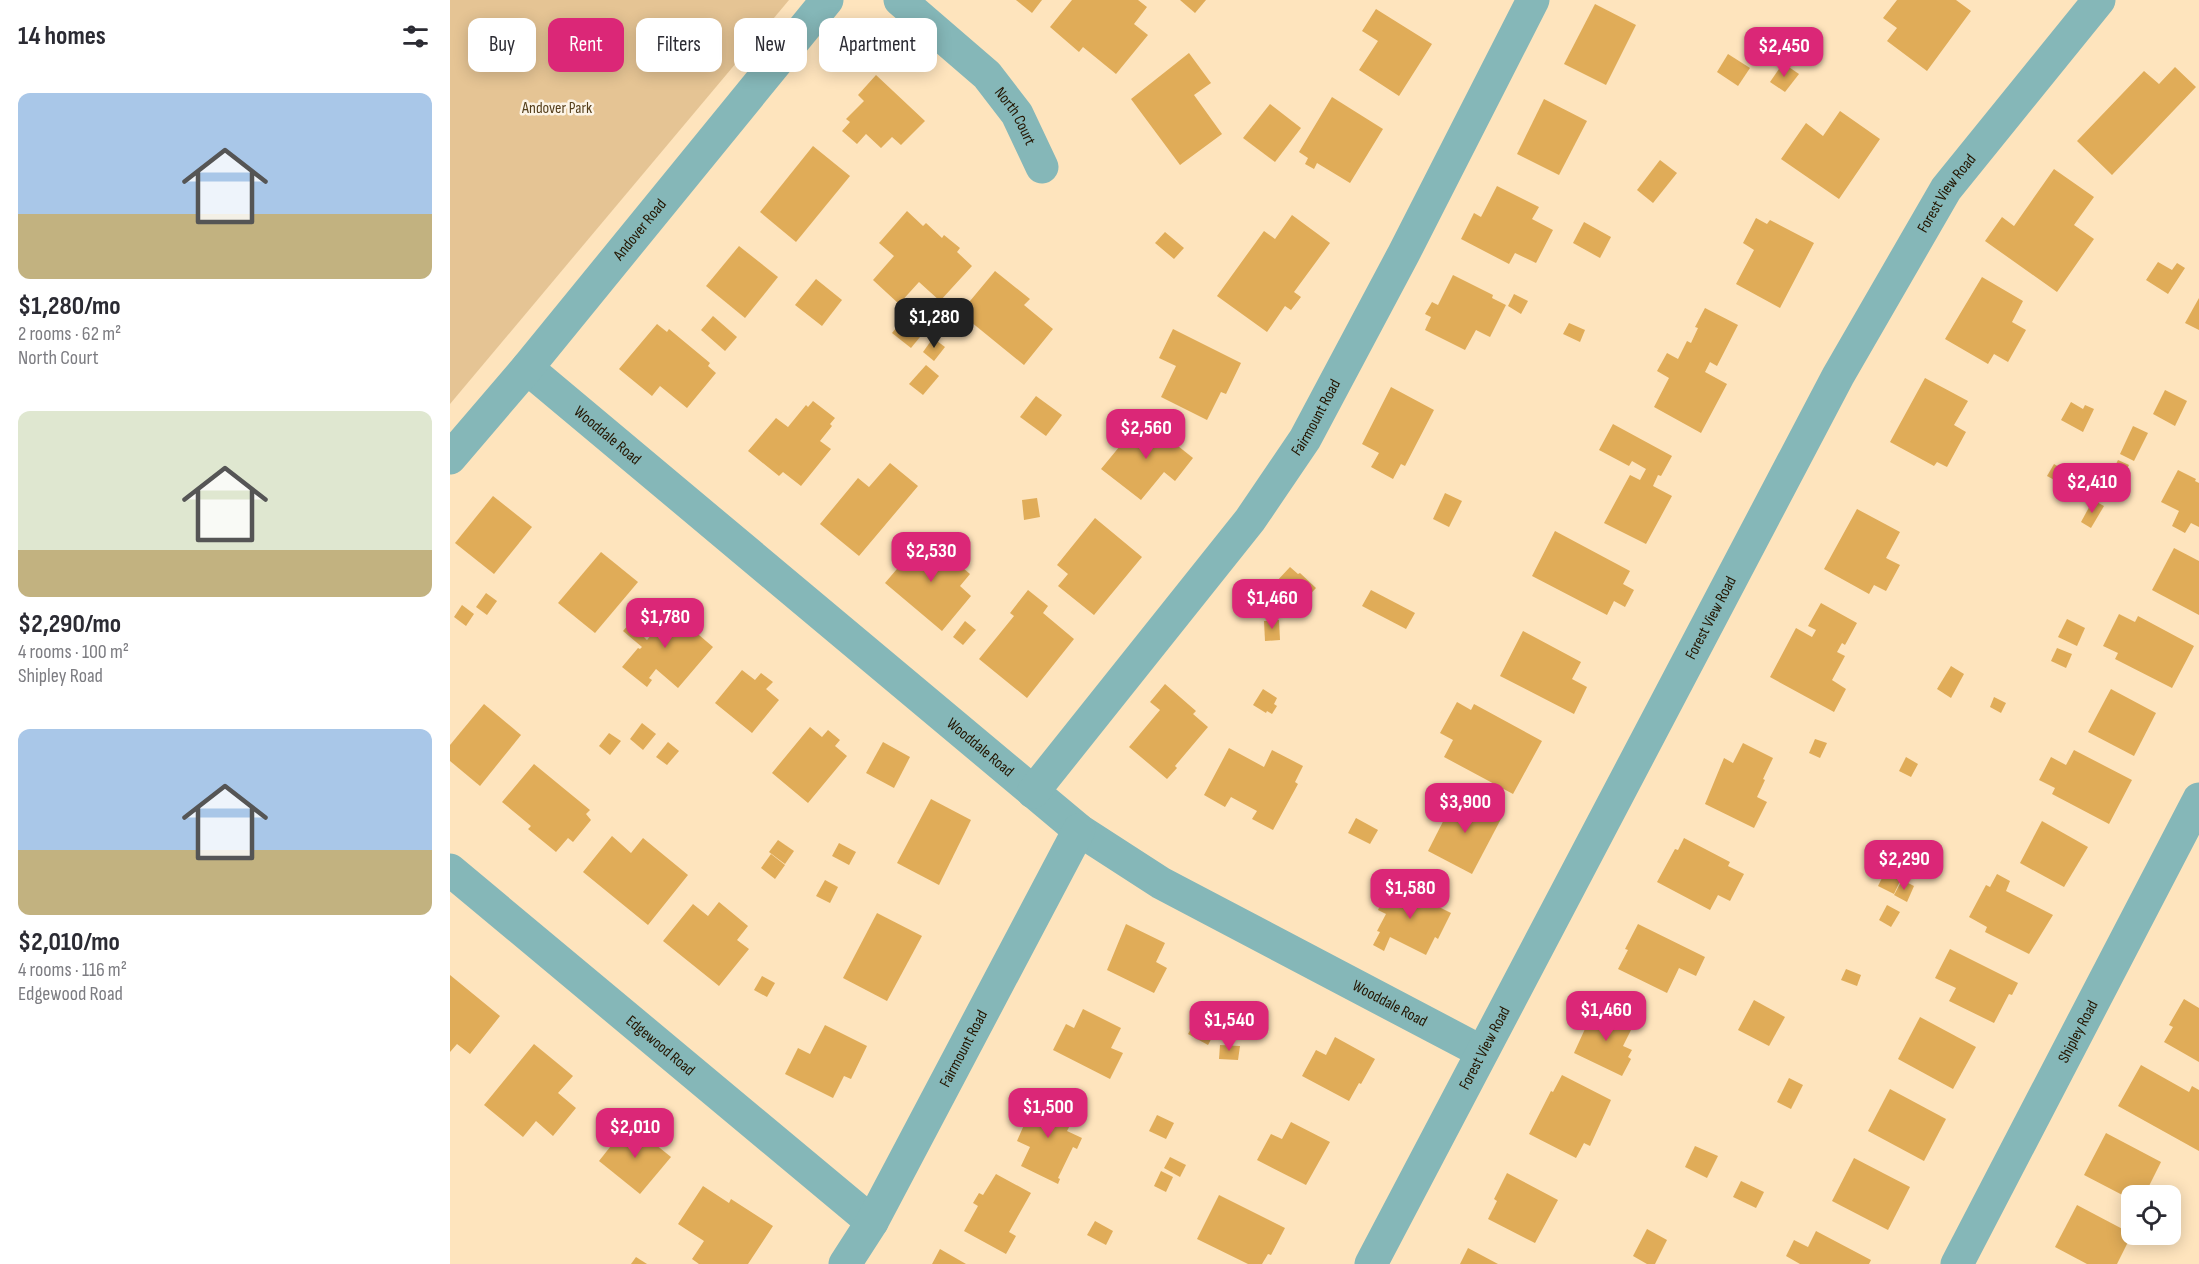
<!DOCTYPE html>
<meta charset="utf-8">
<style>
body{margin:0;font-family:"Sofia Sans Condensed",sans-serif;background:#f7f7f7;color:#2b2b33;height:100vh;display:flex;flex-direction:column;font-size:22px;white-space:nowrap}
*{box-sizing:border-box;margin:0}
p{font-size:20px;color:#7c7c81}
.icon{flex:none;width:33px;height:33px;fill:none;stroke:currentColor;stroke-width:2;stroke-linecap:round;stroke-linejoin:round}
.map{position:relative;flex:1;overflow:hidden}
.drawer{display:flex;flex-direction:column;background:#fff;width:450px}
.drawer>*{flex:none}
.banner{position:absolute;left:18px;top:18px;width:570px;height:54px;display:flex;gap:12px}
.buttons{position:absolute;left:1671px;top:1185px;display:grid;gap:12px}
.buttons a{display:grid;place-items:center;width:60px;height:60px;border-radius:12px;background:#fff;box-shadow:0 3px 15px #0003;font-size:30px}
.price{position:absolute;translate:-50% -51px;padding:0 14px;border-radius:12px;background:#db2777;color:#fff;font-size:20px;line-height:39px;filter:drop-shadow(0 2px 3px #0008)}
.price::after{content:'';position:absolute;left:50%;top:36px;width:18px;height:14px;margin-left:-9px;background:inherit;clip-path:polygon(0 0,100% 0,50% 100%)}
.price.selected{background:#222;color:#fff}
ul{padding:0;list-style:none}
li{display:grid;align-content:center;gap:12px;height:318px;padding:0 18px}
li span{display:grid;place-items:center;height:186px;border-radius:12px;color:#555}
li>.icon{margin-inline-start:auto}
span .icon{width:108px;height:108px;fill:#fffc;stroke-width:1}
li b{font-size:26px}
h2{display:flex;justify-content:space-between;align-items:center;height:72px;padding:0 18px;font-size:26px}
.tag{padding:0 21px;border-radius:12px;background:#fff;box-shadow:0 3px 15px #0003;font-size:21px;line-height:54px}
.tag.selected{background:#db2777;color:#fff}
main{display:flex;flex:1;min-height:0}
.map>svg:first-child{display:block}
</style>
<main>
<section class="drawer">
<h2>14 homes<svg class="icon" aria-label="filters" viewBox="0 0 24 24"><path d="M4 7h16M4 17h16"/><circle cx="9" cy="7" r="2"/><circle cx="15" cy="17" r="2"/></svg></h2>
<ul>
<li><span style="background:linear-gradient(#a9c7e8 65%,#c2b280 0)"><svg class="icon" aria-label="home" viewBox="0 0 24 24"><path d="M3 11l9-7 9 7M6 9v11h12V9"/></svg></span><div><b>$1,280/mo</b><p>2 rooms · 62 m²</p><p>North Court</p></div></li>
<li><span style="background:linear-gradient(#dfe7d0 75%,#c2b280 0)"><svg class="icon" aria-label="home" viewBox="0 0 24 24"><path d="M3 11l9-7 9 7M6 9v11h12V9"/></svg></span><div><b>$2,290/mo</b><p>4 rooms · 100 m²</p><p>Shipley Road</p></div></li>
<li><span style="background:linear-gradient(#a9c7e8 65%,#c2b280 0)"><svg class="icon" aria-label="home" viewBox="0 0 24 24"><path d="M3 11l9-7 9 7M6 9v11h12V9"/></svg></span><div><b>$2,010/mo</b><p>4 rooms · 116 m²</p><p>Edgewood Road</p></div></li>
</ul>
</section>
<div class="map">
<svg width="1749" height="1264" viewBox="0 0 1749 1264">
<rect width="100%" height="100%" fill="#fee4bd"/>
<polygon fill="#e5c494" points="0,0 339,0 0,404"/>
<g fill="#e0ac58">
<polygon points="566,0 592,0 582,13"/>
<polygon points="622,0 688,0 697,7 684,24 698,35 666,74 633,47 629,52 600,27"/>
<polygon points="730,0 756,0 745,13"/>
<polygon points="1447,0 1506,0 1521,11 1477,71 1437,41 1447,28 1433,18"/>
<polygon points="1145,4 1186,25 1156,85 1114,64"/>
<polygon points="926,9 982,44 949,96 909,70 928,41 912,31"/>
<polygon points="739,53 761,83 744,95 772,134 730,165 681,99"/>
<polygon points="1278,54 1300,68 1288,86 1267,72"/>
<polygon points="1333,63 1349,74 1335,92 1320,82"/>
<polygon points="1725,67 1746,87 1662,175 1627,141 1694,71 1709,84"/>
<polygon points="426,75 475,121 451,145 442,137 431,148 416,134 407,144 392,131 400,122 396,119 414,101 408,95"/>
<polygon points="882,97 933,129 900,183 867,163 864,169 855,164 858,158 849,152"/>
<polygon points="1094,99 1137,121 1109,175 1067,154"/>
<polygon points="820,104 851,128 825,162 793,138"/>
<polygon points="1390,111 1430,139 1389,199 1331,159 1356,123 1373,136"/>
<polygon points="363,146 400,176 346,242 310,212"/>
<polygon points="1210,160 1227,173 1203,203 1187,190"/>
<polygon points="1604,169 1644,197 1624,225 1644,239 1607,292 1535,241 1552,217 1564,226"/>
<polygon points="1047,186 1089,207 1082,219 1103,230 1086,263 1065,253 1059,264 1011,239 1024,213 1031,217"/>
<polygon points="457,211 473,226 476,223 492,238 494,235 510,248 507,252 522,266 490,301 469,282 449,304 423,280 444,256 429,243"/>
<polygon points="842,215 880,243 844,292 851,297 841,310 835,306 817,332 767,296 814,231 825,239"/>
<polygon points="1306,218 1317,224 1320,220 1364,243 1330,308 1286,284 1304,250 1293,243"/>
<polygon points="1134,222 1161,237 1150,258 1123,243"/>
<polygon points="715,232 734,248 724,259 705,243"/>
<polygon points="289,246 328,277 295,318 256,286"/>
<polygon points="1708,262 1722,270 1727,263 1735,268 1718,294 1696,280"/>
<polygon points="545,271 580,299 574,305 603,329 574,365 510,313"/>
<polygon points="1003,275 1043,295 1042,298 1056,305 1040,337 1026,330 1015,350 975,330 981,317 975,314 982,302 988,305"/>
<polygon points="1532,277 1573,301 1562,322 1576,330 1558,362 1544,354 1538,364 1495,339"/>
<polygon points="366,279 392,300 372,326 345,305"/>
<polygon points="1064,294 1078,301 1071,314 1058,306"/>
<polygon points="1749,298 1749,330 1735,323"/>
<polygon points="1255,308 1288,325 1267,366 1260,362 1255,372 1277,384 1251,433 1204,407 1219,378 1207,371 1217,353 1228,359 1237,341 1241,343 1248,328 1245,327"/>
<polygon points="263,316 287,337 275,351 251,330"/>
<polygon points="451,322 470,337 461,348 442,333"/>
<polygon points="1119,323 1135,330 1130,342 1113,334"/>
<polygon points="207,324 217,332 219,329 260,363 258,366 266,373 237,408 210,386 202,396 169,369"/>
<polygon points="723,329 791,363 776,394 771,392 757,420 711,397 726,366 709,358"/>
<polygon points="483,338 495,347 484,361 473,352"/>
<polygon points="476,365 489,376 473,395 459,384"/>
<polygon points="1475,378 1518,401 1504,425 1516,432 1497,467 1487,462 1484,466 1440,442"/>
<polygon points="941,387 984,410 955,466 951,464 943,479 921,467 929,453 912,444"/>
<polygon points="1715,390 1737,401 1725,426 1703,414"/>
<polygon points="586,396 612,415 596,436 570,417"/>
<polygon points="363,401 385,418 380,424 382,426 370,441 381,449 351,486 333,472 329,476 298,451 326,418 338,427 356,405 358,407"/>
<polygon points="1621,402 1633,409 1635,405 1644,409 1633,432 1611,420"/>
<polygon points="693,418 743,458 725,481 714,472 691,500 651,469"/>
<polygon points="1163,424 1222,456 1211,476 1208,475 1203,486 1222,496 1196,544 1154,523 1180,475 1190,480 1196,469 1182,461 1179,466 1149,450"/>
<polygon points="1683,426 1698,433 1684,461 1670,454"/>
<polygon points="1668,460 1679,465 1673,477 1662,472"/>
<polygon points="440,463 468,486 409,556 370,524 408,478 419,487"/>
<polygon points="1604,464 1616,471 1610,483 1597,476"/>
<polygon points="1728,470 1746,479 1745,481 1749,483 1749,527 1741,523 1735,533 1722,526 1729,511 1711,502"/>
<polygon points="995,493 1012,501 999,527 983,519"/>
<polygon points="43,496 82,527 44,574 5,543"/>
<polygon points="587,498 590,517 574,520 572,500"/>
<polygon points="1643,500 1654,506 1641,528 1631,522"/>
<polygon points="1407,509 1450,532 1436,558 1450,565 1436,591 1424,585 1419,594 1374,569"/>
<polygon points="645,518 692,557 644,615 608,586 618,574 607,565"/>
<polygon points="1105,531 1180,571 1173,584 1184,590 1175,607 1164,601 1157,615 1082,576"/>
<polygon points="475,536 520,574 510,586 521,596 492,631 435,583"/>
<polygon points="1724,548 1749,561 1749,615 1702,590"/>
<polygon points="151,552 188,582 145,633 108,603"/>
<polygon points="840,567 848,574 850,573 866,588 850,605 826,582"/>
<polygon points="578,590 598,606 593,613 624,639 577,698 529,659 564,616 560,613"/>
<polygon points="921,590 965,613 956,629 912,606"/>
<polygon points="36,593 47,601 37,615 26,607"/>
<polygon points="1371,603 1407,623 1395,645 1392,643 1387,652 1395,656 1382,680 1396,689 1384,712 1320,677 1346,628 1362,637 1366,630 1358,626"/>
<polygon points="12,605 24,614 16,626 4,617"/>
<polygon points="193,608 208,620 194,637 197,640 221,611 263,647 228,688 206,669 199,678 202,680 197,687 172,667 188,648 190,649 192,647 173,631"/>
<polygon points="1669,614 1685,622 1688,616 1744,646 1722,688 1665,659 1668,653 1653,646"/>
<polygon points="1617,619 1635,628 1627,646 1608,637"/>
<polygon points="829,620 830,640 815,641 814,621"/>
<polygon points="515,621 526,630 513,645 503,637"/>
<polygon points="1073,631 1131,662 1122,679 1137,687 1124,714 1050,676"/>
<polygon points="1607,648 1622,654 1616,668 1601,661"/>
<polygon points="1501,666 1514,674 1501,698 1487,689"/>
<polygon points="292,670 305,680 311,673 323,682 316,689 329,700 302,733 265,703"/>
<polygon points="715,684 746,711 743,714 758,727 725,766 727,768 717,779 679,747 710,710 700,702"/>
<polygon points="813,689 827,698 824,704 827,706 822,714 817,711 816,713 803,705"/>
<polygon points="1661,689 1706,713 1684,756 1638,732"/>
<polygon points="1544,697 1556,703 1551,713 1540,707"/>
<polygon points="1007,702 1021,710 1024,704 1092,741 1063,794 994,757 1003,740 990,733"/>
<polygon points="34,704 71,735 30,786 0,761 0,745"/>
<polygon points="192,723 206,734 193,750 180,739"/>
<polygon points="360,727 372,737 378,730 390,740 385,746 397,756 358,803 322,773"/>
<polygon points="159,733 171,741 160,755 149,746"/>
<polygon points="1365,739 1377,743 1370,758 1359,753"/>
<polygon points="218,742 229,751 217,765 206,757"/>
<polygon points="433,742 460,757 444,788 416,773"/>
<polygon points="1293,743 1323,758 1313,779 1315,780 1307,797 1317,802 1304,828 1255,804 1274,758 1283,763"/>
<polygon points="779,748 814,767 822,750 853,766 845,782 848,784 823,830 802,819 807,811 781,797 775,807 754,795"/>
<polygon points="1624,750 1682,780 1659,824 1602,794 1605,788 1589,780 1601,757 1616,765"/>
<polygon points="1456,757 1468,764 1461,777 1449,771"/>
<polygon points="84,764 140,810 136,814 141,820 123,842 118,838 106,852 78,829 81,826 52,802"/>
<polygon points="1007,794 1052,817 1022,874 978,851"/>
<polygon points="481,799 521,820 489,885 447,863"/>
<polygon points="906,818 928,830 920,844 898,833"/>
<polygon points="1592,821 1638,847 1614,887 1570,863"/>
<polygon points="162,836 181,853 193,838 238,875 198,925 133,872"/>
<polygon points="1234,838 1280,862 1278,866 1294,874 1280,901 1268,895 1260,910 1207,882 1225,849 1228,850"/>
<polygon points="328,840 344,851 335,864 319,852"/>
<polygon points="389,843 406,852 399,865 382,856"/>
<polygon points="321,854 335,865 325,879 311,868"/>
<polygon points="1435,872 1451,879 1444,894 1428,886"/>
<polygon points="1547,874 1560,881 1556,891 1603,915 1579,954 1535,932 1537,927 1519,917 1536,885 1540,887"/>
<polygon points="375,880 388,887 380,903 366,896"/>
<polygon points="1452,880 1464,886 1457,902 1444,895"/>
<polygon points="941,883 1001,913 988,939 985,937 976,955 940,937 934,951 923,945 930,932 927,931 936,914 928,910"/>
<polygon points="269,902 298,926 287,940 299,949 269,986 213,941 243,904 258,916"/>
<polygon points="1437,905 1450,912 1441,927 1429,920"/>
<polygon points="427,913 472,936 437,1001 393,978"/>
<polygon points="676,924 715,943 706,962 717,968 704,993 657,970"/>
<polygon points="1188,924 1255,957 1246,976 1229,968 1217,993 1168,969 1178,950 1175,949"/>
<polygon points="1500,949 1568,983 1562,995 1559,994 1544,1023 1499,1001 1506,988 1485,978"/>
<polygon points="1396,969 1411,975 1407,986 1391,980"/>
<polygon points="0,975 50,1016 20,1054 7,1044 0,1052"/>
<polygon points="312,976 325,983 317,997 304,990"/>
<polygon points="1734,999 1749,1008 1749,1062 1714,1042 1723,1027 1719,1025"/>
<polygon points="1304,1000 1335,1017 1319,1046 1288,1030"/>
<polygon points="755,1002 775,1013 758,1045 738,1034"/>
<polygon points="1145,1007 1183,1026 1173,1046 1182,1050 1178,1057 1181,1059 1172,1076 1124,1053"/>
<polygon points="633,1009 671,1028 661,1048 673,1053 660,1079 603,1050 616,1024 624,1028"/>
<polygon points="1470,1017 1526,1047 1503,1089 1448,1059"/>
<polygon points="375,1025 417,1046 401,1079 394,1076 383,1098 335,1074 348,1048 360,1054"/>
<polygon points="885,1037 925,1059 911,1084 909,1083 899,1101 852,1076 866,1050 876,1055"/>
<polygon points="84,1044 123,1076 108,1093 126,1108 103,1136 86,1121 73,1137 34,1105"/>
<polygon points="770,1045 790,1046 788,1060 769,1059"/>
<polygon points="1691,1065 1739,1092 1742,1086 1749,1090 1749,1151 1668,1106"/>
<polygon points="1112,1075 1161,1100 1140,1146 1134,1143 1126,1158 1079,1134 1101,1091 1103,1092"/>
<polygon points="1339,1078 1353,1085 1341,1109 1327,1102"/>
<polygon points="1440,1089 1496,1119 1474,1161 1418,1131"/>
<polygon points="587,1095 626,1114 617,1131 632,1138 627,1149 623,1147 608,1178 610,1179 608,1184 571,1166 580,1147 567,1141"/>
<polygon points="707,1115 724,1123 716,1139 699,1131"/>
<polygon points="841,1122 880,1142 856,1185 807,1160 821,1134 832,1139"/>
<polygon points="179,1123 221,1157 190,1194 149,1161"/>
<polygon points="1656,1133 1711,1162 1694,1196 1682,1196 1682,1200 1634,1175"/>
<polygon points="1245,1146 1268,1156 1257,1178 1235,1167"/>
<polygon points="720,1157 736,1165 730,1177 714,1168"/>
<polygon points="1404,1158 1460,1187 1438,1230 1382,1201"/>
<polygon points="711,1171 723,1177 716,1192 704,1186"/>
<polygon points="1057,1173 1108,1200 1085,1243 1038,1219 1047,1201 1044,1199"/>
<polygon points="546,1174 581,1193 559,1232 566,1236 556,1254 514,1231 528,1206 523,1203 529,1193 533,1195"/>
<polygon points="1291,1181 1314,1192 1306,1208 1283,1197"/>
<polygon points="253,1186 279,1203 281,1199 323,1226 298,1264 249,1264 242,1259 254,1241 228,1224"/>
<polygon points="769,1195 835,1228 821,1255 818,1254 812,1264 798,1264 747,1239"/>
<polygon points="1627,1205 1682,1234 1667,1264 1637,1264 1605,1247"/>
<polygon points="645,1221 663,1231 656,1245 637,1235"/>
<polygon points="1197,1229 1217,1240 1205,1264 1197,1264 1183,1256"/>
<polygon points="1366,1231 1421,1260 1419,1264 1350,1264 1336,1256 1344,1240 1358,1247"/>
<polygon points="1018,1248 1048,1264 1010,1264"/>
<polygon points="490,1249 516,1264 482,1264"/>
<polygon points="186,1257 197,1264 181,1264"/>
</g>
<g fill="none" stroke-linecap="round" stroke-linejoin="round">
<g stroke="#85b7b8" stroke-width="33">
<path id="s1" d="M450 0 537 75 567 114 592 167"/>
<path id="s2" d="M77 368 629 830 711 883 1032 1052"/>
<path id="s3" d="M583 792 800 520 855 439 954 253 1083 0"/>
<path id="s4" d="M0 870 422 1222"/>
<path id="s5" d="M395 1264 422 1222 629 830"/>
<path id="s6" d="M921 1264 1388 376 1496 189 1649 0"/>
<path id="s7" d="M1507 1264 1749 799"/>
</g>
<path stroke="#85b7b8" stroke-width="33" id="s8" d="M0 458 77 368 377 0"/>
</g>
<g text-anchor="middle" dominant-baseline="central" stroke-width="5" stroke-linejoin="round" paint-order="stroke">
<g font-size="16" fill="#543e1b" stroke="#fcf4e7">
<text x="107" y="108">Andover Park</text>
</g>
<g font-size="16" fill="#241500" stroke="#fcf4e7">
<text stroke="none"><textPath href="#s1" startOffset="165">North Court</textPath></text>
<text stroke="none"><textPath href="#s6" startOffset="1216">Forest View Road</textPath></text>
<text stroke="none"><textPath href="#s8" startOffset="297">Andover Road</textPath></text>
<text stroke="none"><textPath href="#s3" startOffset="470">Fairmount Road</textPath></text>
<text stroke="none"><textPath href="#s2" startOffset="105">Wooddale Road</textPath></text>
<text stroke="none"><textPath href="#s6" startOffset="730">Forest View Road</textPath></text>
<text stroke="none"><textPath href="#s2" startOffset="591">Wooddale Road</textPath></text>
<text stroke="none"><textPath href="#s2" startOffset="1076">Wooddale Road</textPath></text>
<text stroke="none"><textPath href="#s7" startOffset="262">Shipley Road</textPath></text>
<text stroke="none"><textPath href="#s4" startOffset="274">Edgewood Road</textPath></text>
<text stroke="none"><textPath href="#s6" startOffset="244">Forest View Road</textPath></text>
<text stroke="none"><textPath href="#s5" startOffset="246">Fairmount Road</textPath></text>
</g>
</g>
</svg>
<div class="buttons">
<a><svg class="icon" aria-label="locate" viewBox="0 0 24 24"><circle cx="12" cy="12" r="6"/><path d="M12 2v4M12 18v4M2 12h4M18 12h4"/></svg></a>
</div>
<b class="price" style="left:1334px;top:78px">$2,450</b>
<b class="price selected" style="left:484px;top:349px">$1,280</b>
<b class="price" style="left:696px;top:460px">$2,560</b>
<b class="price" style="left:1642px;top:514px">$2,410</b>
<b class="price" style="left:481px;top:583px">$2,530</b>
<b class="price" style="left:822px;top:630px">$1,460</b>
<b class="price" style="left:215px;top:649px">$1,780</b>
<b class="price" style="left:1015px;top:834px">$3,900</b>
<b class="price" style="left:1454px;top:891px">$2,290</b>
<b class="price" style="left:960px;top:920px">$1,580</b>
<b class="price" style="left:1156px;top:1042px">$1,460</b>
<b class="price" style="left:779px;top:1052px">$1,540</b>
<b class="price" style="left:598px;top:1139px">$1,500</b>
<b class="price" style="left:185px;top:1159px">$2,010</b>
<div class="banner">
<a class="tag">Buy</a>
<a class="tag selected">Rent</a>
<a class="tag">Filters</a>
<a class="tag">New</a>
<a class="tag">Apartment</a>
</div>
</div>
</main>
